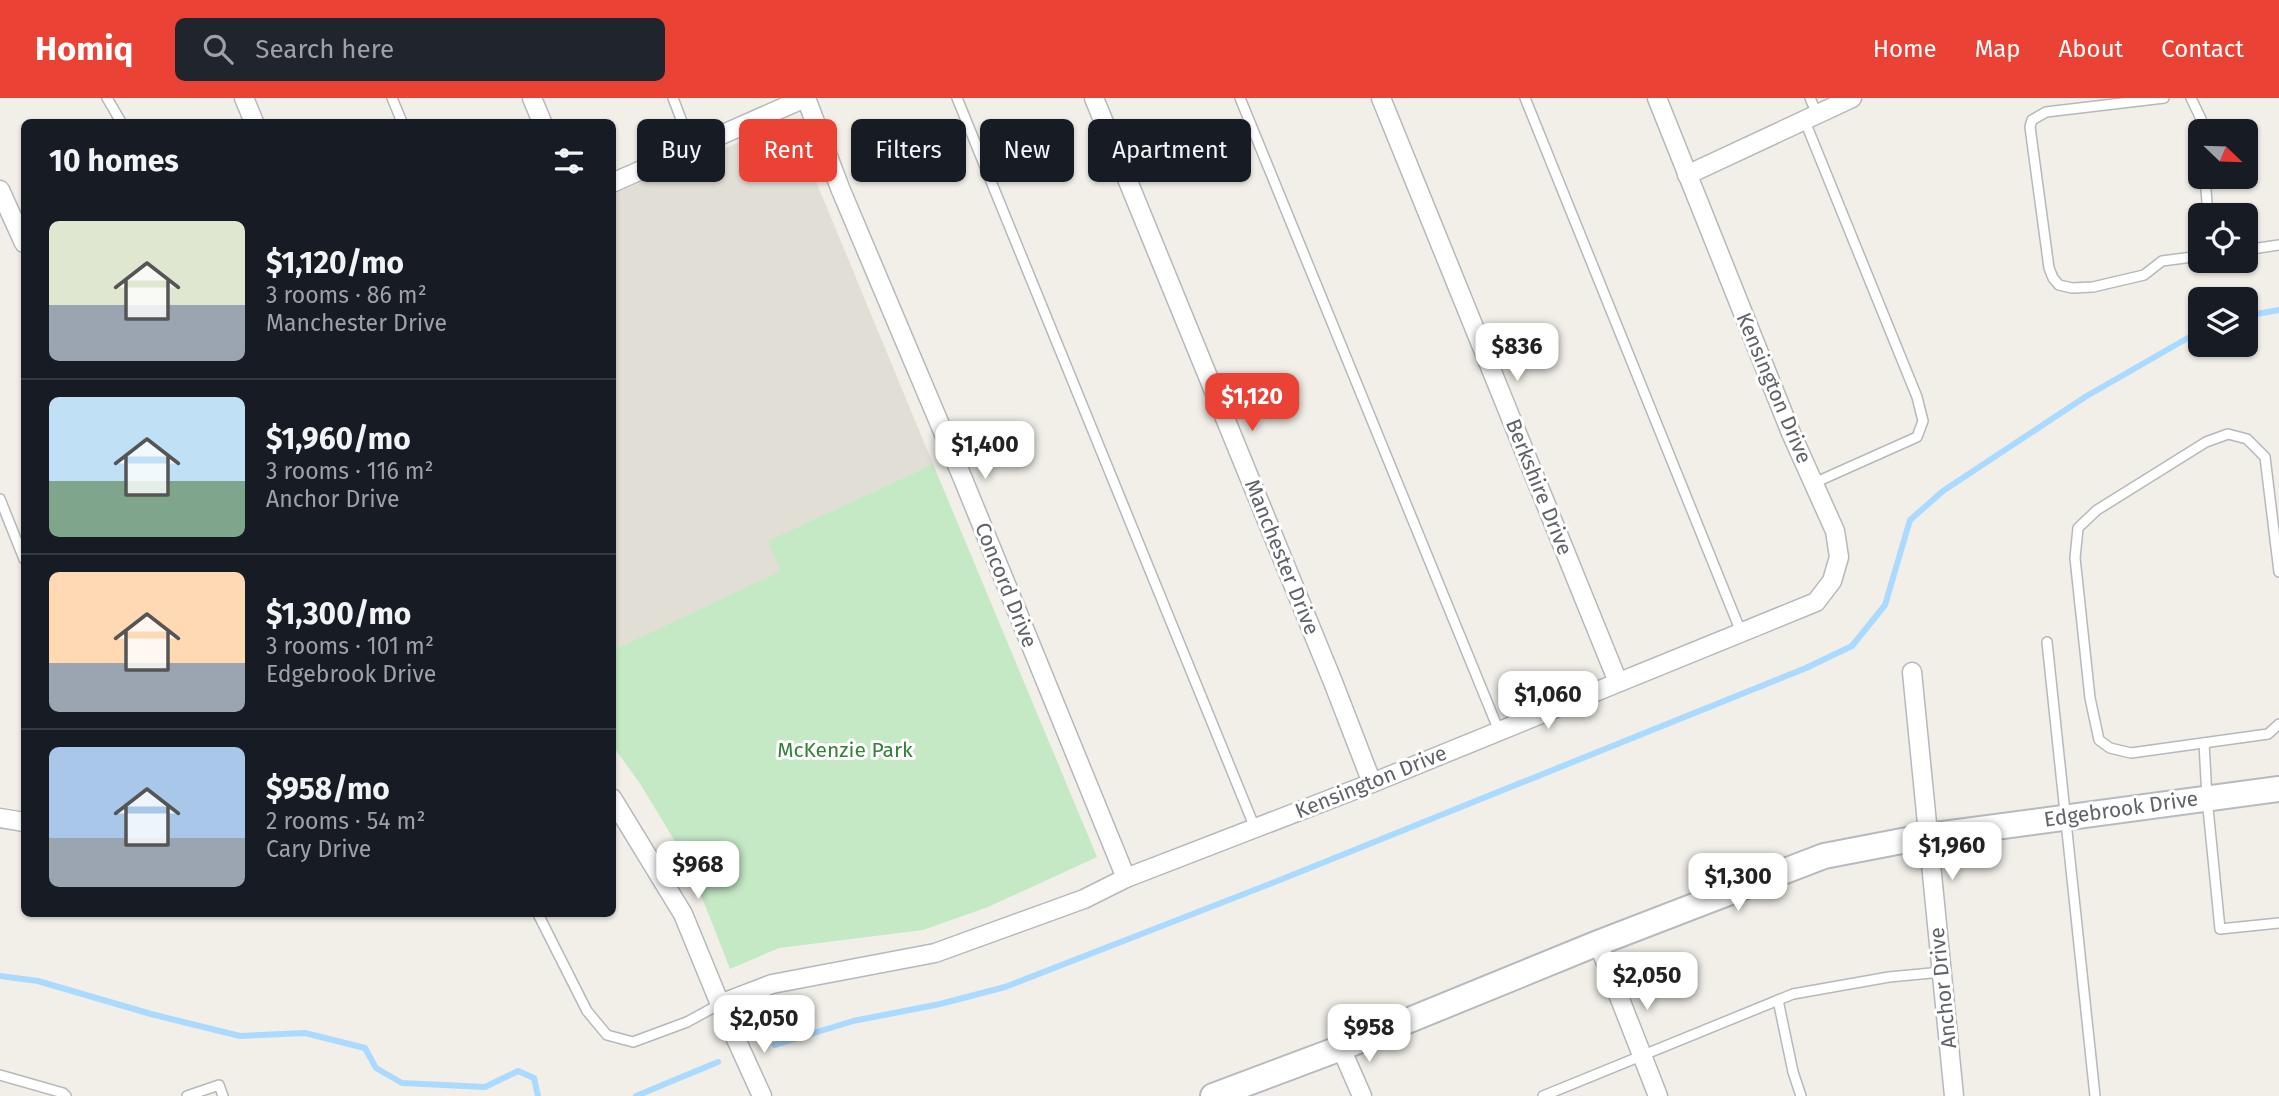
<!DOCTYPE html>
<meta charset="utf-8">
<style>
body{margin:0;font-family:"Fira Sans",sans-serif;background:#20242c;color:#f1f3f6;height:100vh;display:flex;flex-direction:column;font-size:26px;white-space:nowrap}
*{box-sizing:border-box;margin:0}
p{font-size:23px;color:#9ea1a6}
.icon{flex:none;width:38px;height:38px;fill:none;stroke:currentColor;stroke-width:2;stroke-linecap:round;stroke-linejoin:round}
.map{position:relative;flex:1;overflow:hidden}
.side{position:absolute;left:21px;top:21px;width:595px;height:798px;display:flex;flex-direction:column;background:#171b24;border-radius:10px;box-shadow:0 2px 5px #0004}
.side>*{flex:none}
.top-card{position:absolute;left:637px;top:21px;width:665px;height:63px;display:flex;gap:14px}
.needle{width:46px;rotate:113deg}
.fabs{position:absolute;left:2188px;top:21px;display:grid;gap:14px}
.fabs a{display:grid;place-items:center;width:70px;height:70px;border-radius:10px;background:#171b24;box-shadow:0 2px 5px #0004;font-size:35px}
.price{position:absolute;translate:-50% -60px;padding:0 16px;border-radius:14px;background:#fff;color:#222;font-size:23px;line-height:46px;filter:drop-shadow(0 2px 4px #0008)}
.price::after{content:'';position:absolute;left:50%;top:42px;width:21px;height:16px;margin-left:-10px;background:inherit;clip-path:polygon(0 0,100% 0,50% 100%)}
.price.on{background:#ea4335;color:#fff}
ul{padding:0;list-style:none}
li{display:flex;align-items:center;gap:21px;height:175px;padding:0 28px}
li+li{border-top:2px solid #363941}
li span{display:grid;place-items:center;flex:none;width:196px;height:140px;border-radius:10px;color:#555}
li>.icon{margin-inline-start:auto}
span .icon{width:84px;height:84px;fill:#fffc;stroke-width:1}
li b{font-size:30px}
h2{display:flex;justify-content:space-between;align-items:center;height:84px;padding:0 28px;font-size:30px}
.chip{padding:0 24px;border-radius:10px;background:#171b24;box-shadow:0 2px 5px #0004;font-size:24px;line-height:63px}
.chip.on{background:#ea4335;color:#fff}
header{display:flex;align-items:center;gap:42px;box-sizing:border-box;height:98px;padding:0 35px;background:#ea4335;color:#fff}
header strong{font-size:33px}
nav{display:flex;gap:38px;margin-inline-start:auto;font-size:24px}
.search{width:490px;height:63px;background:#20242c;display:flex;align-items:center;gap:18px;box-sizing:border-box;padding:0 24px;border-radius:10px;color:#9ea1a6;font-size:26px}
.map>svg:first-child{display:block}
</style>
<header>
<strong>Homiq</strong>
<div class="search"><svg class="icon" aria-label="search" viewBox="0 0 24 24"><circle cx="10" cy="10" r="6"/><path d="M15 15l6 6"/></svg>Search here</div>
<nav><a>Home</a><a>Map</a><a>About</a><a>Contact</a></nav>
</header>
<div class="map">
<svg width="2279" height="998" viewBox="0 0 2279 998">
<rect width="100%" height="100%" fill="#f1efe8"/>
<polygon fill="#e1ded6" points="791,23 933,366 769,443 782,473 613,552 613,96"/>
<polygon fill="#c5e8c5" points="933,366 1097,759 988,809 923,832 779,850 730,871 703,802 676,745 641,687 613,648 613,552 781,473 768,443"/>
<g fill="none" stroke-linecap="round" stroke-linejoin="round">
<g stroke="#aadaff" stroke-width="6">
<polyline points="2245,218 2279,212"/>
<polyline points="0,878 38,883 151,916 240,938 305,935 365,950 376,970 402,985 485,989 518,973 534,980 538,998"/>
<polyline points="775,947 853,923 940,906 1005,889 1280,782 1806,570 1852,548 1885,507 1910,422 1943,393 2085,299 2200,233"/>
<polyline points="636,998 718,964"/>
</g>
<g stroke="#b5b8bc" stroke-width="12">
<g id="lane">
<polyline points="107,0 121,24"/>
<polyline points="392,0 402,24"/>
<polyline points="673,0 692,50"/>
<polyline points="957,0 1255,730"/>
<polyline points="1240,0 1499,633"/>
<polyline points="1525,0 1741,534"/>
<polyline points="1810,0 1817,16"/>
<polyline points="2164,0 2046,14 2032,22 2030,29 2049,170 2053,180 2059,187 2072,190 2093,189 2144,177 2162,163 2200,158"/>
<polyline points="2191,0 2201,21 2202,33"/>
<polyline points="1804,21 1917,299 1923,323 1917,339 1814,385"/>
<polyline points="2205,79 2208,117"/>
<polyline points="2245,152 2279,147"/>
<polyline points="0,401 24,461"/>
<polyline points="2279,474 2265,359 2247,341 2228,336 2206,344 2097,412 2078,430 2075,460 2090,600 2099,642 2110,650 2131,655 2268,636 2279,626"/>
<polyline points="2047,544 2095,998"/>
<polyline points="2204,645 2207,700 2220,831 2279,825"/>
<polyline points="538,816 587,913 607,937 633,944 687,924 720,906"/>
<polyline points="1778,902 1793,974 1801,998"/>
<polyline points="0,977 63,995 66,998"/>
<polyline points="187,998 219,987 223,998"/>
<polyline points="1543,998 1793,896 1889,879 1942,874"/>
</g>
</g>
<g stroke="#b5b8bc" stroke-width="21">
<g id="street">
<polyline points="244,0 254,24"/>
<polyline points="532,0 542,24"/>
<polyline points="806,0 840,90 963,381 1126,780"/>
<polyline points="1094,0 1333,584 1372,685"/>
<polyline points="1381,0 1618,584"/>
<polyline points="1687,77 1852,0"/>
<polyline points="612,85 805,0"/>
<polyline points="0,92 24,145"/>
<polyline points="1912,574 1954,998"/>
<polyline points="612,700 683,816 720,906 762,998"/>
<polyline points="0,720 24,724"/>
<polyline points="1598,845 1658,998"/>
<polyline points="720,906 772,886 935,855 1084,801 1126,780 1372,685 1816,504 1832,483 1839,459 1835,433 1791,335 1657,0"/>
<polyline points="1341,950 1362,998"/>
</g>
</g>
<g stroke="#b6babf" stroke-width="28">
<polyline id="secondary" points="1213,998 1341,950 1598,845 1824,758 1928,738 2279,691"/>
</g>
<use href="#lane" stroke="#fff" stroke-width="9"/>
<use href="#street" stroke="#fff" stroke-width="18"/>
<use href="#secondary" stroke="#fff" stroke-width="24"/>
</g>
<g text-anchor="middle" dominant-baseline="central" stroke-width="6" stroke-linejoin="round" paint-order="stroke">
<g font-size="21" fill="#5f6368" stroke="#fff">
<text transform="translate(1774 290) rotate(67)">Kensington Drive</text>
<text transform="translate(1539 389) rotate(68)">Berkshire Drive</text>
<text transform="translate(1282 459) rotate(68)">Manchester Drive</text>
<text transform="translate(1006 487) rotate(68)">Concord Drive</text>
<text transform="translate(1371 684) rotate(-22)">Kensington Drive</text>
<text transform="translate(2121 711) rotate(-8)">Edgebrook Drive</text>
<text transform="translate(1943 890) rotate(-96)">Anchor Drive</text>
</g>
<g font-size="21" fill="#348238" stroke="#fff">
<text x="845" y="652">McKenzie Park</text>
</g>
</g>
</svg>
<div class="fabs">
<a><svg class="needle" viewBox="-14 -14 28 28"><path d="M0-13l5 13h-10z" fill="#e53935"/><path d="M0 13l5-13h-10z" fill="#9ea1a6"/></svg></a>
<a><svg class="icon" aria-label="locate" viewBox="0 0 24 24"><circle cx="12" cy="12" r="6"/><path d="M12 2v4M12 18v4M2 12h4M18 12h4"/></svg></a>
<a><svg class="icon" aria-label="layers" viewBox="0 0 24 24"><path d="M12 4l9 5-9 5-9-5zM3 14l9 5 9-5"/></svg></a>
</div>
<b class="price" style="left:1517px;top:285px">$836</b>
<b class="price on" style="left:1252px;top:335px">$1,120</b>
<b class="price" style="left:985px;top:383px">$1,400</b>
<b class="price" style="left:1548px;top:633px">$1,060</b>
<b class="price" style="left:1952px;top:784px">$1,960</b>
<b class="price" style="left:698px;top:803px">$968</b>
<b class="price" style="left:1738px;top:815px">$1,300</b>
<b class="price" style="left:1647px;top:914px">$2,050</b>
<b class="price" style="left:764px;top:957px">$2,050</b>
<b class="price" style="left:1369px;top:966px">$958</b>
<div class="top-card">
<a class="chip">Buy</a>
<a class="chip on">Rent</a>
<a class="chip">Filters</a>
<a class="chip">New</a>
<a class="chip">Apartment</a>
</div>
<section class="side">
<h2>10 homes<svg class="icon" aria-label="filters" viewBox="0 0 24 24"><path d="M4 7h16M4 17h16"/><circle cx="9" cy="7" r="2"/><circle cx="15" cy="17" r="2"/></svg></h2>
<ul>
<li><span style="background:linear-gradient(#dfe7d0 60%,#9aa5b1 0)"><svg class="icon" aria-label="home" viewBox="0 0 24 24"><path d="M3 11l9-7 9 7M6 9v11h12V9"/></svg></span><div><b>$1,120/mo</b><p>3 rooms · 86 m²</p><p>Manchester Drive</p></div></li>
<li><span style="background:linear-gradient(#bfe0f5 60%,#7fa58c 0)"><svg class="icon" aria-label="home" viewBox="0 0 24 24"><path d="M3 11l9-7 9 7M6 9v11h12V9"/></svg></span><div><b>$1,960/mo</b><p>3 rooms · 116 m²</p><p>Anchor Drive</p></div></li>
<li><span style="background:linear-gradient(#ffd9b3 65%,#9aa5b1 0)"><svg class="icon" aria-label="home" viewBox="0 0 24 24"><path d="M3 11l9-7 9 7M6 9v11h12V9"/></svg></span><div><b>$1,300/mo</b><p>3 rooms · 101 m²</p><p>Edgebrook Drive</p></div></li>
<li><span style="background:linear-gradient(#a9c7e8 65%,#9aa5b1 0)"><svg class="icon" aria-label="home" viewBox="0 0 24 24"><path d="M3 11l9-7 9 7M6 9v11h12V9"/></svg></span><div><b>$958/mo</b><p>2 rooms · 54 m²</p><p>Cary Drive</p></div></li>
</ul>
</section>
</div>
